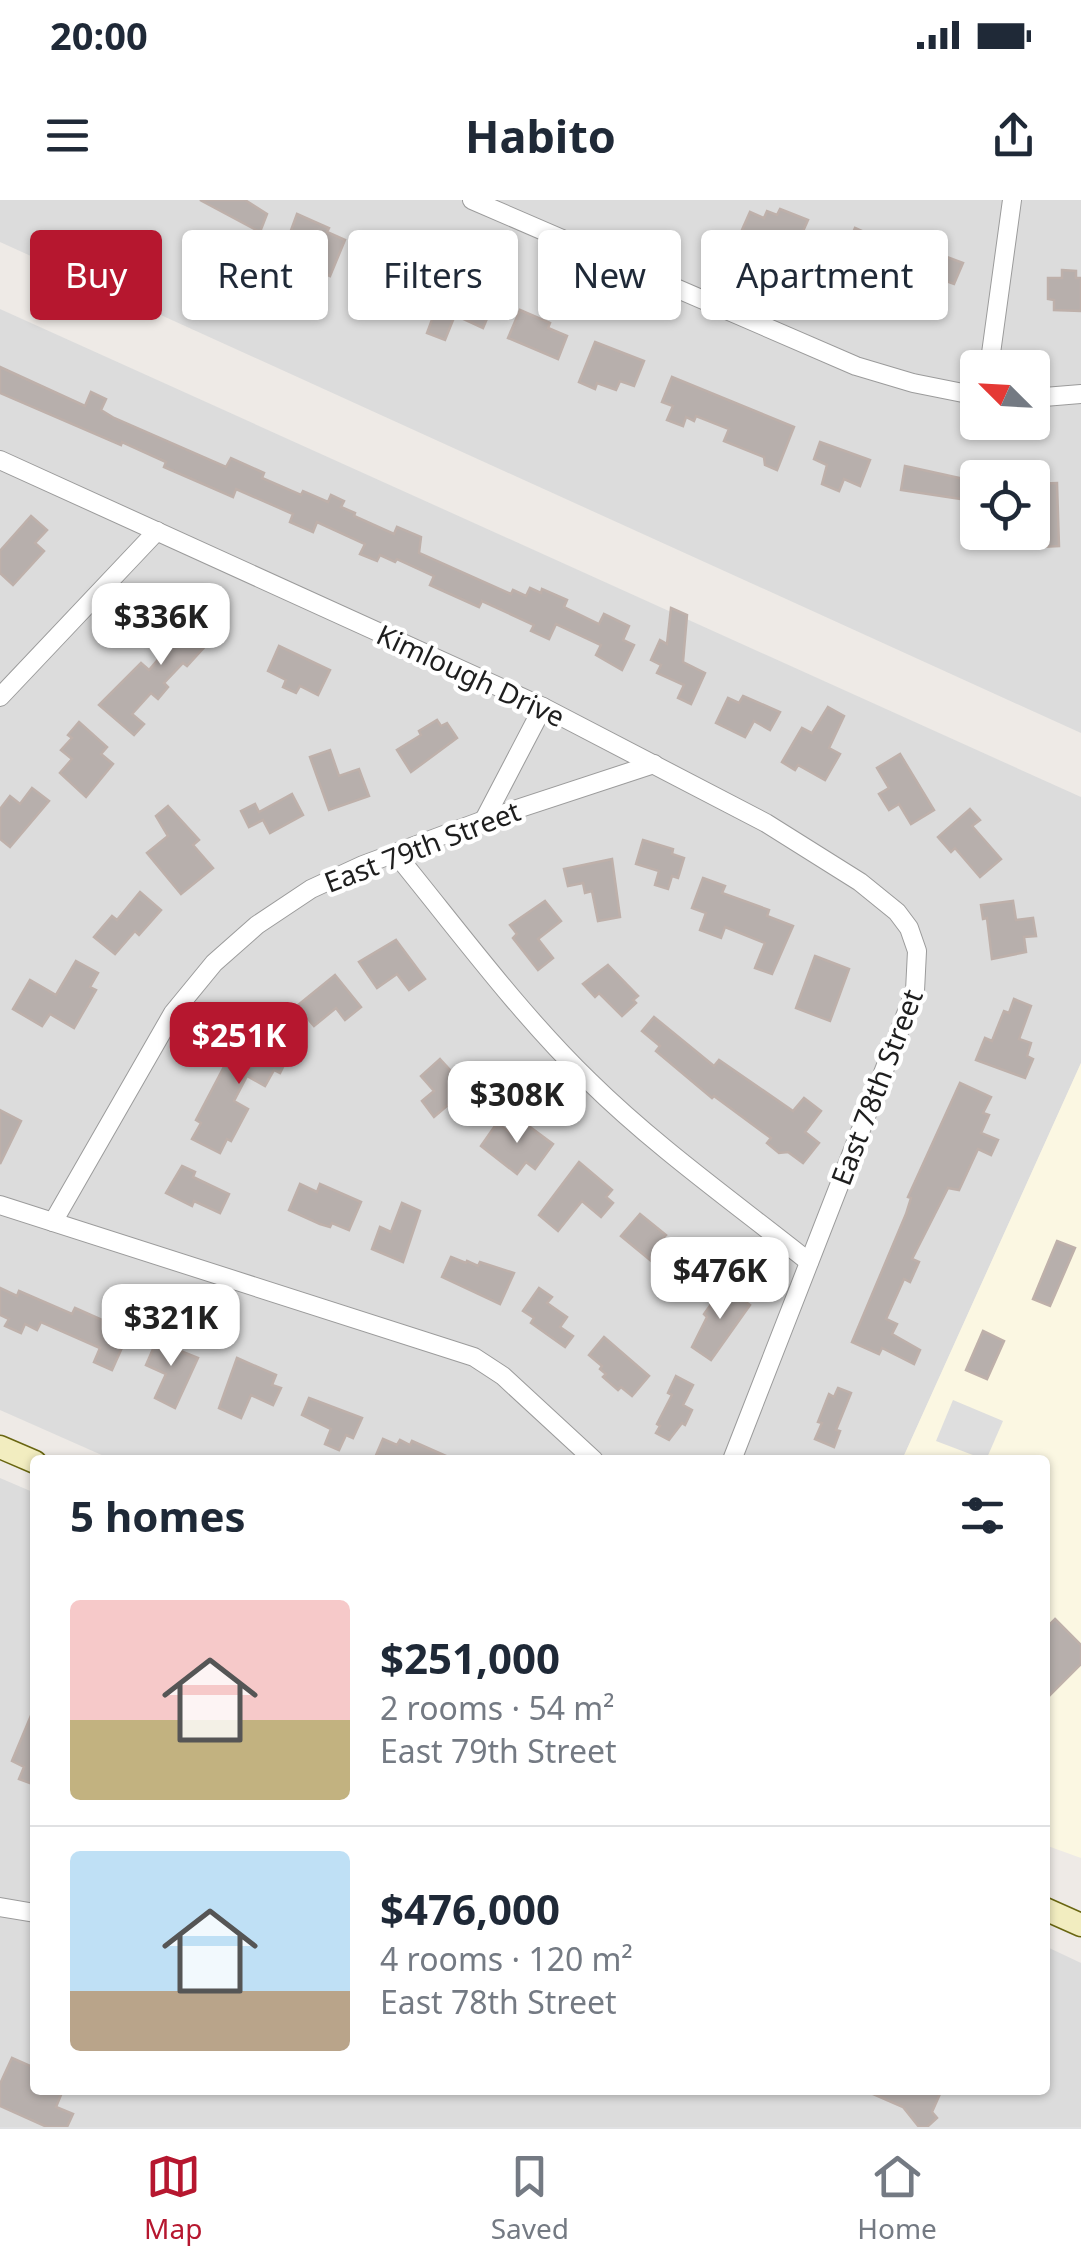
<!DOCTYPE html>
<meta charset="utf-8">
<style>
body{margin:0;font-family:"Noto Sans",sans-serif;background:#f2f2f3;color:#1f2937;height:100vh;display:flex;flex-direction:column;font-size:38px;white-space:nowrap}
*{box-sizing:border-box;margin:0}
p{font-size:32px;color:#747a83}
.icon{flex:none;width:55px;height:55px;fill:none;stroke:currentColor;stroke-width:2;stroke-linecap:round;stroke-linejoin:round}
.map{position:relative;flex:1;overflow:hidden}
.panel{position:absolute;left:30px;top:1255px;width:1020px;height:640px;display:flex;flex-direction:column;background:#fff;border-radius:10px;box-shadow:0 2px 8px #0004}
.panel>*{flex:none}
.banner{position:absolute;left:30px;top:30px;width:1022px;height:90px;display:flex;gap:20px}
.needle{width:65px;rotate:294deg}
.buttons{position:absolute;left:960px;top:150px;display:grid;gap:20px}
.buttons a{display:grid;place-items:center;width:90px;height:90px;border-radius:10px;background:#fff;box-shadow:0 2px 8px #0004;font-size:50px}
.price{position:absolute;translate:-50% -85px;padding:0 22px;border-radius:20px;background:#fff;color:#222;font-size:32px;line-height:65px;filter:drop-shadow(0 2px 5px #0008)}
.price::after{content:'';position:absolute;left:50%;top:60px;width:30px;height:22px;margin-left:-15px;background:inherit;clip-path:polygon(0 0,100% 0,50% 100%)}
.price.active{background:#b6172f;color:#fff}
ul{padding:0;list-style:none}
li{display:flex;align-items:center;gap:30px;height:250px;padding:0 40px}
li+li{border-top:2px solid #e0e1e3}
li span{display:grid;place-items:center;flex:none;width:280px;height:200px;border-radius:10px;color:#555}
li>.icon{margin-inline-start:auto}
span .icon{width:120px;height:120px;fill:#fffc;stroke-width:1}
li b{font-size:42px}
h2{display:flex;justify-content:space-between;align-items:center;height:120px;padding:0 40px;font-size:42px}
.tag{padding:0 35px;border-radius:10px;background:#fff;box-shadow:0 2px 8px #0004;font-size:35px;line-height:90px}
.tag.active{background:#b6172f;color:#fff}
.status{display:flex;justify-content:space-between;align-items:center;height:70px;padding:0 50px;background:#fff;direction:ltr}
.status svg{height:28px;fill:currentColor}
header{display:flex;justify-content:space-between;align-items:center;height:130px;padding:0 40px;background:#fff;font-size:45px;font-weight:700}
.dock{display:flex;justify-content:space-around;align-items:center;height:140px;border-top:2px solid #e0e1e3;background:#fff;font-size:28px;color:#747a83}
.dock a{display:grid;justify-items:center;gap:5px}
.dock .active{color:#b6172f}
.map>svg:first-child{display:block}
</style>
<div class="status"><b>20:00</b><svg viewBox="0 0 49 12"><path d="M0 12V9h3v3zM5 12V6h3v6zM10 12V3h3v9zM15 12V0h3v12zM26 1h20v11H26zM47 4h2v5h-2z"/></svg></div>
<header><svg class="icon" aria-label="menu" viewBox="0 0 24 24"><path d="M4 6h16M4 12h16M4 18h16"/></svg>Habito<svg class="icon" aria-label="share" viewBox="0 0 24 24"><path d="M12 15V3M7 8l5-5 5 5M5 13v7h14v-7"/></svg></header>
<div class="map">
<svg width="1081" height="1927" viewBox="0 0 1081 1927">
<rect width="100%" height="100%" fill="#eeeae6"/>
<g fill="#dcdcdc" fill-rule="evenodd">
<path d="M0 0H1081V533L0 42ZM978 168H1032V222H978ZM978 278H1032V332H978Z"/>
<polygon points="0,109 1081,597 1081,863 902,1260 113,1260 0,1210"/>
<polygon points="0,1278 35,1293 35,1890 1045,1890 1045,1746 1081,1763 1081,1927 0,1927"/>
</g>
<polygon fill="#fbf7e2" points="1081,863 1081,1658 1045,1645 1045,1260 902,1260"/>
<polygon fill="#dedede" points="953,1200 1003,1221 986,1260 936,1241"/>
<g fill="#b7afac" stroke="#beb0aa" stroke-width="2.5">
<polygon points="200,0 245,0 267,14 260,32"/>
<polygon points="780,9 808,20 793,54 742,30 750,12 764,18 767,11 777,15"/>
<polygon points="297,14 329,28 327,32 345,40 330,76 282,55"/>
<polygon points="855,28 880,39 872,55 913,72 923,48 963,63 954,84 938,78 924,106 879,86 877,91 849,78 851,74 831,65 839,46 846,49"/>
<polygon points="376,49 413,69 402,94 397,92 395,97 362,88"/>
<polygon points="1062,70 1076,71 1076,78 1081,78 1081,111 1054,110 1054,100 1048,99 1048,78 1062,78"/>
<polygon points="446,82 464,89 465,87 494,102 483,128 455,115 445,140 427,133"/>
<polygon points="520,110 550,123 548,128 567,136 558,159 508,138"/>
<polygon points="595,142 644,161 634,186 620,181 616,190 597,183 595,189 579,182"/>
<polygon points="0,167 85,206 91,192 106,199 101,210 114,218 226,267 231,258 264,273 262,278 301,295 303,291 328,302 331,295 344,301 341,307 355,313 354,316 394,334 397,327 421,337 419,353 511,394 513,390 526,396 530,388 541,393 542,389 567,400 564,407 599,424 604,414 629,426 623,440 634,445 622,470 596,455 601,445 556,424 549,439 531,431 534,425 482,401 479,407 430,385 434,376 397,359 395,362 380,355 377,361 360,354 365,344 317,322 313,332 290,322 293,314 236,289 233,297 164,267 166,262 122,242 121,245 0,193"/>
<polygon points="672,177 794,227 777,270 765,265 764,257 724,241 729,229 696,216 694,221 686,217 683,226 667,220 673,206 662,202"/>
<polygon points="820,242 870,260 860,286 844,279 839,291 822,284 827,265 814,259"/>
<polygon points="905,266 964,279 961,299 901,290"/>
<polygon points="1057,283 1059,346 1040,347 1038,307 1032,308 1032,284"/>
<polygon points="31,316 47,330 35,343 44,351 13,385 0,373 0,351"/>
<polygon points="200,396 220,413 200,436 208,443 187,466 183,463 164,483 168,487 158,499 151,493 132,514 144,524 134,535 99,505 141,463 149,470 178,436 174,432"/>
<polygon points="671,408 687,415 683,462 705,473 691,504 678,498 684,485 657,473 661,465 651,460 660,440 667,444"/>
<polygon points="279,446 330,470 318,495 300,486 296,493 283,487 286,480 268,471"/>
<polygon points="743,496 780,512 770,530 754,521 745,537 716,523 728,498 739,503"/>
<polygon points="828,507 844,516 829,548 840,554 825,580 798,565 795,570 782,562 802,528 812,533"/>
<polygon points="437,520 441,526 447,523 457,538 411,572 397,550 421,535 419,531"/>
<polygon points="79,522 107,547 101,554 113,564 86,597 60,573 72,559 61,550 72,538 68,535"/>
<polygon points="330,550 339,576 359,569 369,596 329,610 310,557"/>
<polygon points="900,554 934,610 911,624 899,604 889,610 879,594 889,588 877,568"/>
<polygon points="32,588 49,601 10,647 0,639 0,609 10,596 20,604"/>
<polygon points="292,594 303,615 270,633 263,620 249,627 241,611 255,604 259,612"/>
<polygon points="168,606 199,640 193,645 213,668 181,694 147,653 168,636 156,616"/>
<polygon points="970,609 980,620 972,626 1001,659 980,677 955,648 951,652 938,637"/>
<polygon points="643,640 673,649 672,654 684,658 678,678 672,676 668,689 655,685 659,671 636,664"/>
<polygon points="612,659 620,717 598,721 592,691 585,693 583,683 568,686 564,669"/>
<polygon points="703,678 725,686 722,693 769,710 767,716 793,726 772,774 755,768 765,743 725,727 721,738 700,730 706,713 692,708"/>
<polygon points="140,692 161,710 139,735 135,731 115,754 94,737 112,716 117,720"/>
<polygon points="545,701 561,721 538,739 553,758 538,770 513,738 517,734 510,725"/>
<polygon points="1013,701 1016,720 1033,718 1036,736 1024,737 1026,752 992,759 987,718 983,719 981,705"/>
<polygon points="396,740 425,779 409,790 397,774 377,788 359,762"/>
<polygon points="815,756 849,769 830,821 796,808"/>
<polygon points="76,761 98,773 90,787 96,790 74,828 50,814 42,826 13,809 30,780 56,795"/>
<polygon points="608,765 638,796 633,800 636,803 622,816 599,793 595,797 583,784"/>
<polygon points="335,775 361,807 345,820 336,808 314,826 297,806"/>
<polygon points="1014,799 1031,806 1019,839 1031,843 1027,856 1033,859 1025,878 976,860 985,838 992,841 1004,811 1009,813"/>
<polygon points="654,817 714,866 719,860 793,911 804,898 821,911 805,932 819,943 803,963 788,952 779,953 767,943 771,938 714,896 712,898 656,851 660,846 642,831"/>
<polygon points="266,825 291,838 287,847 292,849 280,873 274,870 265,886 247,876 234,901 248,909 231,941 227,939 220,953 192,939 201,923 196,920 237,842 252,851"/>
<polygon points="440,859 481,904 467,916 456,903 451,908 448,905 434,917 422,901 434,891 421,876"/>
<polygon points="960,883 991,897 983,913 989,915 981,933 998,940 991,955 978,949 959,990 948,988 912,1059 919,1062 910,1082 904,1079 886,1119 897,1124 892,1134 920,1150 914,1164 882,1148 879,1154 852,1142 906,1014 911,998 908,997"/>
<polygon points="0,910 21,921 0,964"/>
<polygon points="522,921 553,944 535,969 526,962 517,974 481,946 497,923 512,934"/>
<polygon points="579,962 612,990 606,997 613,1003 601,1017 582,1001 558,1031 539,1015"/>
<polygon points="182,966 195,972 193,977 229,994 220,1013 194,1001 192,1006 166,993"/>
<polygon points="300,984 317,992 320,984 361,1002 349,1030 332,1023 330,1027 320,1024 289,1010"/>
<polygon points="402,1003 420,1011 403,1062 372,1049 380,1027 391,1032"/>
<polygon points="640,1014 666,1035 663,1038 672,1045 671,1047 684,1058 674,1071 660,1059 655,1064 621,1036"/>
<polygon points="1057,1041 1075,1048 1050,1106 1033,1099"/>
<polygon points="451,1057 466,1063 467,1061 478,1066 480,1062 514,1073 500,1104 442,1077"/>
<polygon points="724,1086 750,1105 711,1160 692,1147 707,1117 704,1114"/>
<polygon points="0,1088 17,1096 19,1091 72,1114 75,1108 129,1132 112,1170 94,1162 100,1148 41,1122 37,1130 25,1124 21,1133 5,1126 9,1119 0,1115"/>
<polygon points="539,1088 552,1097 547,1103 567,1117 560,1127 573,1136 565,1147 531,1123 534,1118 523,1111"/>
<polygon points="983,1131 1004,1141 987,1179 966,1170"/>
<polygon points="160,1133 181,1143 178,1150 198,1158 175,1208 155,1198 166,1174 146,1165"/>
<polygon points="604,1137 649,1176 632,1196 621,1187 618,1190 603,1177 606,1174 600,1169 602,1166 589,1155"/>
<polygon points="237,1158 276,1175 272,1185 281,1188 273,1205 251,1195 241,1218 219,1208"/>
<polygon points="676,1176 693,1185 683,1205 692,1210 685,1225 682,1223 669,1240 656,1233 660,1226 657,1224 672,1195 668,1193"/>
<polygon points="838,1188 851,1193 836,1230 840,1231 834,1247 815,1239 822,1223 818,1222 829,1194 834,1197"/>
<polygon points="309,1198 362,1218 353,1238 346,1235 339,1250 325,1244 331,1229 302,1215"/>
<polygon points="383,1239 397,1245 400,1240 410,1245 412,1241 455,1260 374,1260"/>
<polygon points="1055,1419 1081,1445 1081,1464 1045,1500 1045,1429"/>
<polygon points="35,1506 35,1585 19,1579 24,1567 12,1561"/>
<polygon points="12,1858 35,1868 35,1890 63,1890 56,1907 73,1914 67,1927 47,1927 0,1906 0,1884"/>
<polygon points="864,1890 931,1890 940,1894 932,1912 937,1918 927,1927 919,1927 903,1907"/>
</g>
<g fill="none" stroke-linecap="round" stroke-linejoin="round">
<g stroke="#9b9b9b" stroke-width="20">
<g id="street">
<polyline points="472,0 856,166 913,183 978,196"/>
<polyline points="989,168 1012,0"/>
<polyline points="1032,198 1081,194"/>
<polyline points="0,260 543,507 766,623 860,682 897,712 909,728 917,751 915,791 732,1260"/>
<polyline points="0,497 157,331"/>
<polyline points="484,620 543,507"/>
<path d="M395 653C458 730 518 812 589 881 656 947 735 1003 809 1062"/>
<polyline points="0,1005 474,1157 503,1176 594,1260"/>
<polyline points="53,1022 173,813 214,763 257,725 311,689 363,665 484,620 654,564"/>
<polyline points="0,1707 35,1713"/>
</g>
</g>
<g stroke="#696611" stroke-width="25">
<g id="secondary">
<polyline points="0,1247 35,1262"/>
<polyline points="1045,1709 1081,1725"/>
</g>
</g>
<use href="#street" stroke="#fff" stroke-width="18"/>
<use href="#secondary" stroke="#f2edc0" stroke-width="22"/>
</g>
<g text-anchor="middle" dominant-baseline="central" stroke-width="9" stroke-linejoin="round" paint-order="stroke">
<g font-size="28" fill="#1e1e1e" stroke="#fff">
<text transform="translate(471 475) rotate(25)">Kimlough Drive</text>
<text transform="translate(422 646) rotate(-21)">East 79th Street</text>
<text transform="translate(876 887) rotate(-69)">East 78th Street</text>
</g>
</g>
</svg>
<div class="buttons">
<a><svg class="needle" viewBox="-14 -14 28 28"><path d="M0-13l5 13h-10z" fill="#e53935"/><path d="M0 13l5-13h-10z" fill="#747a83"/></svg></a>
<a><svg class="icon" aria-label="locate" viewBox="0 0 24 24"><circle cx="12" cy="12" r="6"/><path d="M12 2v4M12 18v4M2 12h4M18 12h4"/></svg></a>
</div>
<b class="price" style="left:161px;top:468px">$336K</b>
<b class="price active" style="left:239px;top:887px">$251K</b>
<b class="price" style="left:517px;top:946px">$308K</b>
<b class="price" style="left:720px;top:1122px">$476K</b>
<b class="price" style="left:171px;top:1169px">$321K</b>
<div class="banner">
<a class="tag active">Buy</a>
<a class="tag">Rent</a>
<a class="tag">Filters</a>
<a class="tag">New</a>
<a class="tag">Apartment</a>
</div>
<section class="panel">
<h2>5 homes<svg class="icon" aria-label="filters" viewBox="0 0 24 24"><path d="M4 7h16M4 17h16"/><circle cx="9" cy="7" r="2"/><circle cx="15" cy="17" r="2"/></svg></h2>
<ul>
<li><span style="background:linear-gradient(#f6c9c9 60%,#c2b280 0)"><svg class="icon" aria-label="home" viewBox="0 0 24 24"><path d="M3 11l9-7 9 7M6 9v11h12V9"/></svg></span><div><b>$251,000</b><p>2 rooms · 54 m²</p><p>East 79th Street</p></div></li>
<li><span style="background:linear-gradient(#bfe0f5 70%,#b9a48a 0)"><svg class="icon" aria-label="home" viewBox="0 0 24 24"><path d="M3 11l9-7 9 7M6 9v11h12V9"/></svg></span><div><b>$476,000</b><p>4 rooms · 120 m²</p><p>East 78th Street</p></div></li>
</ul>
</section>
</div>
<nav class="dock">
<a class="active"><svg class="icon" aria-label="map" viewBox="0 0 24 24"><path d="M3 6l6-2 6 2 6-2v14l-6 2-6-2-6 2zM9 4v14M15 6v14"/></svg>Map</a>
<a><svg class="icon" aria-label="saved" viewBox="0 0 24 24"><path d="M7 4h10v16l-5-4-5 4z"/></svg>Saved</a>
<a><svg class="icon" aria-label="home" viewBox="0 0 24 24"><path d="M3 11l9-7 9 7M6 9v11h12V9"/></svg>Home</a>
</nav>
